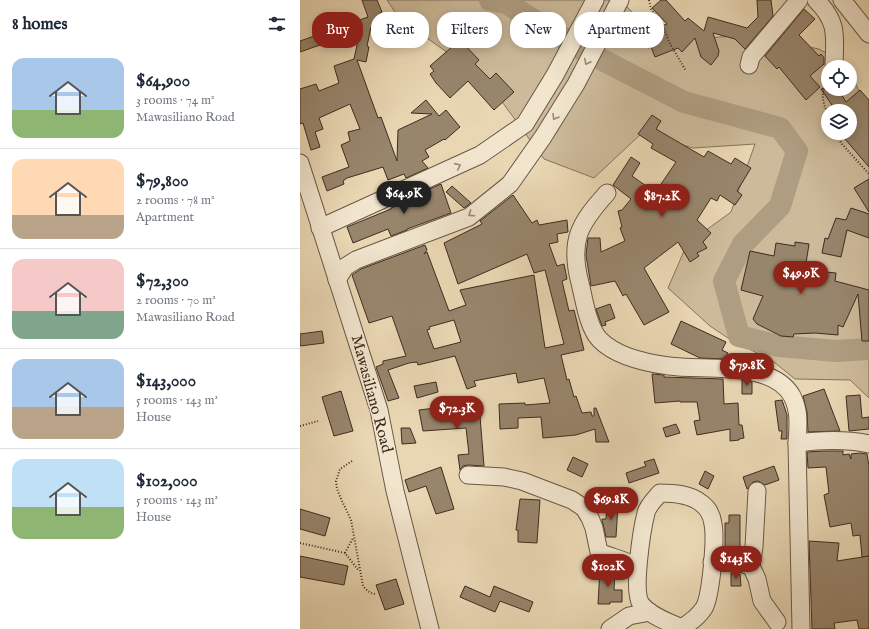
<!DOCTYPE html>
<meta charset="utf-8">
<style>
body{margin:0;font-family:"IM FELL English",serif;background:#f6f6f7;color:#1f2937;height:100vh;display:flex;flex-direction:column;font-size:15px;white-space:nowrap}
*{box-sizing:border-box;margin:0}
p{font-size:13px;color:#747a83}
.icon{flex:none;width:22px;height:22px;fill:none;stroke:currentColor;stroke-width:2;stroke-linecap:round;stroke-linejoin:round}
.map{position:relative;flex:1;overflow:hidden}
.panel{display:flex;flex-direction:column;background:#fff;width:300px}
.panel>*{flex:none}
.hud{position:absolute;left:12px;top:12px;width:380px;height:36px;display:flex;gap:8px}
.buttons{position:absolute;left:521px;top:60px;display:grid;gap:8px}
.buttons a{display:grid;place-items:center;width:36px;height:36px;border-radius:50%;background:#fff;box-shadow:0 2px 10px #0003;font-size:20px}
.price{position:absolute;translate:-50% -34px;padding:0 9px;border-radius:14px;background:#8f2418;color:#fff;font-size:13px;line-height:26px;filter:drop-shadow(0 1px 2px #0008)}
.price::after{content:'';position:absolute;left:50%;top:24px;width:12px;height:9px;margin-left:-6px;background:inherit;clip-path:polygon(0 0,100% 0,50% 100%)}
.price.on{background:#222;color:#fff}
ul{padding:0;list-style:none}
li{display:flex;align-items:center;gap:12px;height:100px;padding:0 12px}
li+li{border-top:1px solid #e0e1e3}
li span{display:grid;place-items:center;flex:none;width:112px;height:80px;border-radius:12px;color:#555}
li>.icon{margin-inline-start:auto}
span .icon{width:48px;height:48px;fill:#fffc;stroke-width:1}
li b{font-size:17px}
h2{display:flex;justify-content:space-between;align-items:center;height:48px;padding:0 12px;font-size:17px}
.tag{padding:0 14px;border-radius:16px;background:#fff;box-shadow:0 2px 10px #0003;font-size:14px;line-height:36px}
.tag.on{background:#8f2418;color:#fff}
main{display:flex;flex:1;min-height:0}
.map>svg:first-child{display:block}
</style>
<main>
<section class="panel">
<h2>8 homes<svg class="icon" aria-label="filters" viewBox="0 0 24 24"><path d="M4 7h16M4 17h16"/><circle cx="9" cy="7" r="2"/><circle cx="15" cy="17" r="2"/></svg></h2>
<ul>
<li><span style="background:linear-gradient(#a9c7e8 65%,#8fb573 0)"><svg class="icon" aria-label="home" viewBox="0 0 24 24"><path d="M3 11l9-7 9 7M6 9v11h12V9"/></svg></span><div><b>$64,900</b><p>3 rooms · 74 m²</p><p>Mawasiliano Road</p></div></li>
<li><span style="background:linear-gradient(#ffd9b3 70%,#b9a48a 0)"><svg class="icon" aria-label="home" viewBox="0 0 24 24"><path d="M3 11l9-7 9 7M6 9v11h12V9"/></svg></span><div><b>$79,800</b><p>2 rooms · 78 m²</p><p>Apartment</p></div></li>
<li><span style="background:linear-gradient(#f6c9c9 65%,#7fa58c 0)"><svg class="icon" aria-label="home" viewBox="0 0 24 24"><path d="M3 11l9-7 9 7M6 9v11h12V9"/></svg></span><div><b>$72,300</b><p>2 rooms · 70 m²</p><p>Mawasiliano Road</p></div></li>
<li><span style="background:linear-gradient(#a9c7e8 60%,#b9a48a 0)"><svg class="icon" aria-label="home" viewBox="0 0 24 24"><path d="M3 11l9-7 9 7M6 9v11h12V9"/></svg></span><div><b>$143,000</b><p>5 rooms · 143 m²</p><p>House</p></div></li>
<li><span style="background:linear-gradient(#bfe0f5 60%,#8fb573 0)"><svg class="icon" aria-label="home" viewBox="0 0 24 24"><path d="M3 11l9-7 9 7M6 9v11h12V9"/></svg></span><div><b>$102,000</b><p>5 rooms · 143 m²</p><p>House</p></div></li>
</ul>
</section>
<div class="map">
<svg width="569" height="629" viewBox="0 0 569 629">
<rect width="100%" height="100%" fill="#e9d7b3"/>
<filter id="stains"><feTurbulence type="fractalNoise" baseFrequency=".005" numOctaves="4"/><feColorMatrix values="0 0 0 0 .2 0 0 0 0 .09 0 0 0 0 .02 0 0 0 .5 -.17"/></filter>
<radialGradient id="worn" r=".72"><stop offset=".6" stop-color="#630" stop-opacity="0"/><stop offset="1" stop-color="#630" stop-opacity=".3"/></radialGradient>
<path fill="#ccba9a" stroke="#86735d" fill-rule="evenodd" d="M87 0H312L326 6 362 41 449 35 519 49 546 64 548 67H528V89H550V72L559 91 560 138 569 151V398L550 380 495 379 470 359 434 342 410 326 368 288 387 244 431 212 455 144 393 148 342 133 294 178 244 159 186 80 99 18ZM528 111H550V133H528Z"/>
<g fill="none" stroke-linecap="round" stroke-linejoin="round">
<polyline stroke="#af9d81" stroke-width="22" points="190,0 206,3 281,49 384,102 480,128 497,151 480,206 443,244 424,281 439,336 479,346 536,351 569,349"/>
</g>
<g fill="#97856c" stroke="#3f2c20" fill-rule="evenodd">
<polygon points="62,0 77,0 82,12 80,13 81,17 79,18 79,24 71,27 67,46 69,47 66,62 57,60 78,118 81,117 97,161 98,130 132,114 111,113 126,100 139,116 146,110 160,127 145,140 144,139 125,150 129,157 122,161 128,168 106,178 104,174 88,180 83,167 47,178 43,181 44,184 27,191 22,177 49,167 41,145 50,141 48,132 60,129 50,104 19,118 23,129 15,132 20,147 11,150 3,123 0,124 0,89 16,84 19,91 39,83 34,66 54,59 60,31 0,52 0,41 68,17"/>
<polygon points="361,0 366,0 385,21 388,18 404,31 408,17 447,28 458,17 457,0 471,0 473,16 445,49 435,39 413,33 419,51 418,56 411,65 401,57 395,38 382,52 378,48 355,57 351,47 348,48 342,33 367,24 352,8"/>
<polygon points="504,9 515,19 499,35 519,56 521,54 524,58 524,64 510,76 520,87 506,100 479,67 477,69 465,56"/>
<polygon points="160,40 179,60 175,64 190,79 196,73 214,92 194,110 168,81 150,98 136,83 130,74 134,71 130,66"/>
<polygon points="521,89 538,89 546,102 560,90 569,100 569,167 540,133 550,133 550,111 536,111"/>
<polygon points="352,115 361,121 356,129 404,157 408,151 431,164 435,158 451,168 437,191 442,195 435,205 420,195 417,201 411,198 397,220 411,233 403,242 407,248 397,253 399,256 390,262 378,242 344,268 369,312 344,325 326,294 323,296 315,281 291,286 286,255 288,238 300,238 301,252 325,241 320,228 322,227 318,211 322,210 331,199 313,185 331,157 340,163 332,176 349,188 351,186 357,190 376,162 351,148 353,144 338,134"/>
<polygon points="569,179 569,212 554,188"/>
<polygon points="141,184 151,213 107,229 107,230 91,236 88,229 53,243 47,227 91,209 91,208 114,199 113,196"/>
<polygon points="152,186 171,203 164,208 146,192"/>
<path d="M213 195 232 223 237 220 239 225 267 220 268 232 257 234 258 242 249 244 257 266 264 264 267 279 262 281 269 311 274 310 284 350 261 355 267 380 269 379 274 397 276 396 282 413 291 412 292 416H294V408H296L309 442H296L295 429 276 435 243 438 241 417 218 418V428L200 429 199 404 225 403V405L250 403 244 378 218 383 216 373 174 381 176 386 167 389 155 356 118 365 117 362 109 363 88 370 99 398 88 401 76 367 83 364V361L106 356 92 316 69 323 52 275 61 269 125 245 127 250 124 254 127 252 149 311 166 305 160 290 234 275 245 348 264 344 245 270 234 273 227 254 158 284 144 243 182 224 180 221ZM154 320 161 342 134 349 127 330 130 329 129 327Z"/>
<polygon points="551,208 569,214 569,238 547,230 541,257 522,253 525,238 528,239 536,218 546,220"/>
<polygon points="495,242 509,244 505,270 536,273 535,281 569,290 569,341 562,341 558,294 543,327 538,325 538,335 515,333 494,334 493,337 481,336 457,324 453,319 463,296 441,290 450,251 474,256 476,243 495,246"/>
<polygon points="310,304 315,318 305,322 306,325 302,326 296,309"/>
<polygon points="381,321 426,342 422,350 428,353 425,359 400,358 371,344"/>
<polygon points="22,331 24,343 0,346 0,334"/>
<polygon points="352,374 364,375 364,377 423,379 424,404 438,403 439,425 442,425 444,438 439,439 439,440 430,441 430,429 397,435 394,421 400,420 397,402 380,402 380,401 355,403"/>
<polygon points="442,380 452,382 452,394 442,394"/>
<polygon points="136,382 138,392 117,398 114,386"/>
<polygon points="524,389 540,431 508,432 507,412 503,396"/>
<polygon points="41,391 53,431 34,436 22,397"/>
<polygon points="560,395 562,418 569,417 569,429 549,431 546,396"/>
<polygon points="482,400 487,415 487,439 481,439 482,431 479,431 475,401"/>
<polygon points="160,405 161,418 180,416 184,466 168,465 163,466 160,470 158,455 169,454 166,428 123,431 119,410"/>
<polygon points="376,424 380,433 366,437 363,428"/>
<polygon points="101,428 110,428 116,443 102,444"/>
<polygon points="524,451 543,451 543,455 549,454 551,459 551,454 560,453 567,454 569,466 569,556 562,557 560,535 553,536 551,523 530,527 524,495 529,493 526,467 508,468 507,452"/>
<polygon points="273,457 288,464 282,477 267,470"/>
<polygon points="354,459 359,473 329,483 326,473 346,466 344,462"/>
<polygon points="474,466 479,480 465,485 458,481 453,482 447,489 443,477"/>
<polygon points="141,467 154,509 136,514 126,486 109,492 105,480"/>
<polygon points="405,471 414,476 408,489 399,484"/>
<polygon points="220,499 240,500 237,543 218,542 218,530 216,530"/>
<polygon points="307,504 318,505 316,537 306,537 302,520 302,519 306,519"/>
<polygon points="0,509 30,518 25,536 0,529"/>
<polygon points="429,515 440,515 440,548 425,548 425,523 429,523"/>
<polygon points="509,541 539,543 537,561 569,556 569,629 559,629 557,620 534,623 535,629 512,629"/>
<polygon points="0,556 48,566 44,585 0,577"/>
<polygon points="300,569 315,570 314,590 322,590 322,602 310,602 310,604 298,604"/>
<polygon points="431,573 440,574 441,586 431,586"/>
<polygon points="96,579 104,604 85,610 76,585"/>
<polygon points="165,586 190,597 194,586 233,602 229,612 200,601 195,612 160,597"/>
</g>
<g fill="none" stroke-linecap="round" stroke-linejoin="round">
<g stroke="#6a5745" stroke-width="19">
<g id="minor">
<path d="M516 0C538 22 535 35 534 64"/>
<polyline points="542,0 569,34"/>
<polyline points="449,65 451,57 499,0"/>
<polyline points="0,163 79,410 95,491 130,629"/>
<path d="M307 193C279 224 269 241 280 283 284 299 288 328 300 340 317 357 346 363 369 366 403 371 472 360 492 396 500 411 498 427 497 443L501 629"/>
<polyline points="20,228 180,155 225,124 255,75 295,0"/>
<polyline points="37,280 45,267 56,260 169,217 210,184 243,137 276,84 320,0"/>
<path d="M497 443C520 440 546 439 569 444"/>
<path d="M168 475 204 477 222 481 272 500 284 508 290 518 294 528 299 552C312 558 324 559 337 567"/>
<path d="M360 493C374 493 390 494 401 503 408 508 412 516 413 524 416 539 411 596 404 608 398 617 390 623 381 628 369 622 350 616 341 604 332 591 342 529 346 513 348 505 355 499 360 493Z"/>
<polyline points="412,562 428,560 451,566 457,579 462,601 477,622"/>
<polyline points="451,566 454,547 457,491"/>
<polyline points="310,629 329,616 350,612"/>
</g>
</g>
<g stroke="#3f2c20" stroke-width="2" stroke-dasharray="1 2" stroke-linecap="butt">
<polyline points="349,0 351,9 364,28 369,42 386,71"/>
<path d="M526 76C522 91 521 100 528 114"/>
<polyline points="537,133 541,143 569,174"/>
<polyline points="0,426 18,421"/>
<path d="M52 461 40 469 36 481 37 489 42 501 51 520 63 586C67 591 71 594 77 594"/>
<polyline points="0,543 45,553 59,571"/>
<polyline points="45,553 53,538"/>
</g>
<use href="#minor" stroke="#f1e5ce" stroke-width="17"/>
</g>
<defs><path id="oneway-chevron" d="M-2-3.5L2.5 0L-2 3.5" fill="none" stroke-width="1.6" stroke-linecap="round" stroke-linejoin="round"/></defs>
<g stroke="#988877">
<use href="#oneway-chevron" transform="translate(287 62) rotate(117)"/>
<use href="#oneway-chevron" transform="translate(255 117) rotate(121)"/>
<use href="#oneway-chevron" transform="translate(158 166) rotate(-24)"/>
<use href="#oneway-chevron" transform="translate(171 214) rotate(146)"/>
</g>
<g text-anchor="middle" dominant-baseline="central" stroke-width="3" stroke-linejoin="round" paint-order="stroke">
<g font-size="16" fill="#3f2c20" stroke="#f1e5ce">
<text transform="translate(71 394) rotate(75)">Mawasiliano Road</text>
</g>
</g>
<rect width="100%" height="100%" filter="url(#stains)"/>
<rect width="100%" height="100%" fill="url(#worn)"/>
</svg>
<div class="buttons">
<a><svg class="icon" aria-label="locate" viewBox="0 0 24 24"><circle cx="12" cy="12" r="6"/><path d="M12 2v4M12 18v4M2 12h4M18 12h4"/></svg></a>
<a><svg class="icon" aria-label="layers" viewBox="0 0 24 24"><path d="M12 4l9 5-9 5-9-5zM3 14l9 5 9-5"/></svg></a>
</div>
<b class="price on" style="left:104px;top:215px">$64.9K</b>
<b class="price" style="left:362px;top:218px">$87.2K</b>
<b class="price" style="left:501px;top:295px">$49.9K</b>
<b class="price" style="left:447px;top:387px">$79.8K</b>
<b class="price" style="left:157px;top:430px">$72.3K</b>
<b class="price" style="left:311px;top:521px">$69.8K</b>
<b class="price" style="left:436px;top:580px">$143K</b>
<b class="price" style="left:308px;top:588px">$102K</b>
<div class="hud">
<a class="tag on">Buy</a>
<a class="tag">Rent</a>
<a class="tag">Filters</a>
<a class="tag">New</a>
<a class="tag">Apartment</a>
</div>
</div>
</main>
